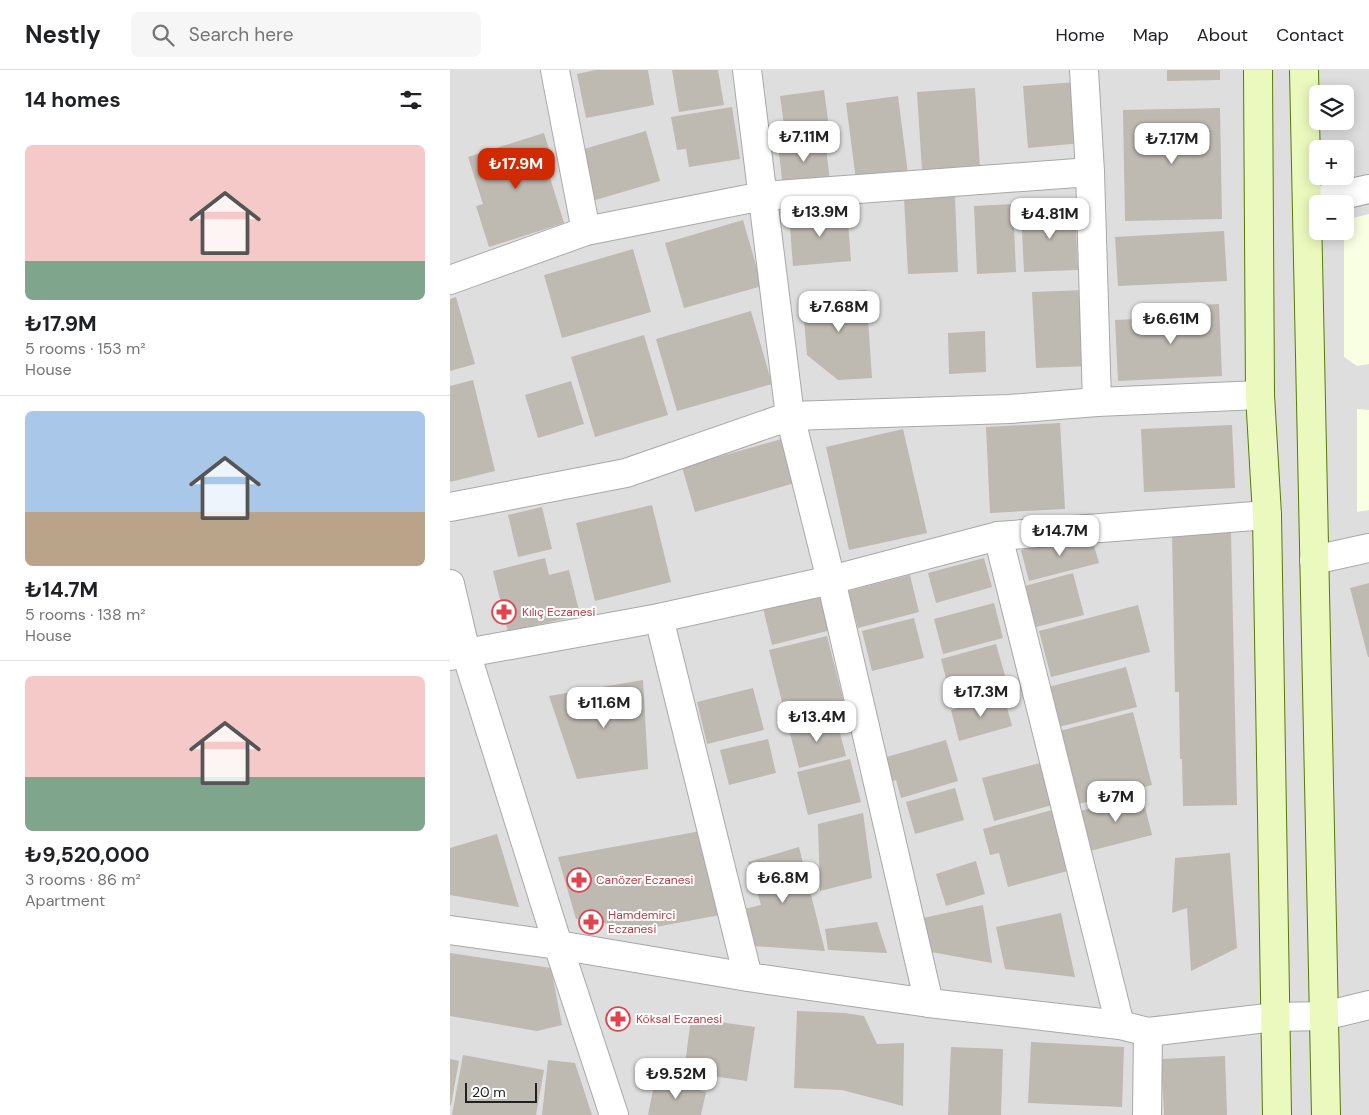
<!DOCTYPE html>
<meta charset="utf-8">
<style>
body{margin:0;font-family:"DM Sans",sans-serif;background:#f6f6f6;color:#202124;height:100vh;display:flex;flex-direction:column;font-size:19px;white-space:nowrap}
*{box-sizing:border-box;margin:0}
p{font-size:16px;color:#757577}
.icon{flex:none;width:28px;height:28px;fill:none;stroke:currentColor;stroke-width:2;stroke-linecap:round;stroke-linejoin:round}
.map{position:relative;flex:1;overflow:hidden}
.side{display:flex;flex-direction:column;background:#fff;width:450px}
.side>*{flex:none}
.buttons{position:absolute;left:859px;top:15px;display:grid;gap:10px}
.buttons a{display:grid;place-items:center;width:45px;height:45px;border-radius:8px;background:#fff;box-shadow:0 2px 12px #0003;font-size:25px}
.scale{position:absolute;left:15px;bottom:12px;width:72px;box-sizing:border-box;padding-left:5px;border:2px solid #212121;border-top:0;font-size:14px;line-height:18px;white-space:nowrap;color:#212121;-webkit-text-stroke:4px #fff;paint-order:stroke}
.price{position:absolute;translate:-50% -42px;padding:0 11px;border-radius:10px;background:#fff;color:#222;font-size:16px;line-height:32px;filter:drop-shadow(0 1px 2px #0008)}
.price::after{content:'';position:absolute;left:50%;top:30px;width:15px;height:11px;margin-left:-8px;background:inherit;clip-path:polygon(0 0,100% 0,50% 100%)}
.price.current{background:#d02a02;color:#fff}
ul{padding:0;list-style:none}
li{display:grid;align-content:center;gap:10px;height:265px;padding:0 25px}
li+li{border-top:1px solid #e0e0e0}
li span{display:grid;place-items:center;height:155px;border-radius:8px;color:#555}
li>.icon{margin-inline-start:auto}
span .icon{width:90px;height:90px;fill:#fffc;stroke-width:1}
li b{font-size:21px}
h2{display:flex;justify-content:space-between;align-items:center;height:60px;padding:0 25px;font-size:21px}
header{display:flex;align-items:center;gap:30px;box-sizing:border-box;height:70px;padding:0 25px;background:#fff;border-bottom:1px solid #e0e0e0}
header strong{font-size:24px}
nav{display:flex;gap:28px;margin-inline-start:auto;font-size:18px}
.search{width:350px;height:45px;background:#f6f6f6;display:flex;align-items:center;gap:12px;box-sizing:border-box;padding:0 18px;border-radius:8px;color:#757577;font-size:19px}
main{display:flex;flex:1;min-height:0}
.map>svg:first-child{display:block}
</style>
<header>
<strong>Nestly</strong>
<div class="search"><svg class="icon" aria-label="search" viewBox="0 0 24 24"><circle cx="10" cy="10" r="6"/><path d="M15 15l6 6"/></svg>Search here</div>
<nav><a>Home</a><a>Map</a><a>About</a><a>Contact</a></nav>
</header>
<main>
<section class="side">
<h2>14 homes<svg class="icon" aria-label="filters" viewBox="0 0 24 24"><path d="M4 7h16M4 17h16"/><circle cx="9" cy="7" r="2"/><circle cx="15" cy="17" r="2"/></svg></h2>
<ul>
<li><span style="background:linear-gradient(#f6c9c9 75%,#7fa58c 0)"><svg class="icon" aria-label="home" viewBox="0 0 24 24"><path d="M3 11l9-7 9 7M6 9v11h12V9"/></svg></span><div><b>₺17.9M</b><p>5 rooms · 153 m²</p><p>House</p></div></li>
<li><span style="background:linear-gradient(#a9c7e8 65%,#b9a48a 0)"><svg class="icon" aria-label="home" viewBox="0 0 24 24"><path d="M3 11l9-7 9 7M6 9v11h12V9"/></svg></span><div><b>₺14.7M</b><p>5 rooms · 138 m²</p><p>House</p></div></li>
<li><span style="background:linear-gradient(#f6c9c9 65%,#7fa58c 0)"><svg class="icon" aria-label="home" viewBox="0 0 24 24"><path d="M3 11l9-7 9 7M6 9v11h12V9"/></svg></span><div><b>₺9,520,000</b><p>3 rooms · 86 m²</p><p>Apartment</p></div></li>
</ul>
</section>
<div class="map">
<svg width="919" height="1045" viewBox="0 0 919 1045">
<rect width="100%" height="100%" fill="#f1f0e8"/>
<path fill="#dfdede" fill-rule="evenodd" d="M0 0H919V1045H0ZM868 24H895V51H868ZM868 79H895V106H868ZM868 134H895V161H868Z"/>
<g fill="#f9ffe3">
<polygon points="919,144 919,294 907,296 894,287 894,161 895,161 895,150"/>
<polygon points="907,339 919,340 919,440 907,442"/>
</g>
<g fill="#beb9b1">
<polygon points="146,0 198,0 204,35 136,48 127,4"/>
<polygon points="222,0 268,0 274,35 229,42"/>
<polygon points="717,0 770,0 770,10 717,11"/>
<polygon points="627,12 632,73 578,78 573,16"/>
<polygon points="525,18 530,97 472,101 467,22"/>
<polygon points="374,20 380,65 336,70 330,26"/>
<polygon points="448,26 458,104 406,110 396,33"/>
<polygon points="282,37 290,89 239,97 236,79 227,80 221,47"/>
<polygon points="770,38 772,149 675,151 673,40"/>
<polygon points="196,61 210,111 142,131 127,81"/>
<polygon points="94,63 104,96 97,98 114,153 39,177 26,136 33,134 18,87"/>
<polygon points="375,70 380,111 333,117 328,75"/>
<polygon points="505,126 508,202 458,204 454,128"/>
<polygon points="563,134 566,202 527,204 524,136"/>
<polygon points="625,137 628,200 574,202 571,139"/>
<polygon points="397,139 401,191 343,196 339,144"/>
<polygon points="293,150 312,216 234,238 215,173"/>
<polygon points="774,161 777,211 668,216 665,167"/>
<polygon points="183,179 201,242 112,268 94,205"/>
<polygon points="416,220 422,308 388,310 357,285 352,225"/>
<polygon points="636,220 640,296 586,298 582,222"/>
<polygon points="6,227 25,294 0,301 0,229"/>
<polygon points="769,234 772,306 668,311 665,250 711,248 711,237"/>
<polygon points="301,241 322,314 227,341 206,269"/>
<polygon points="535,261 536,302 499,304 498,263"/>
<polygon points="194,265 218,345 145,367 121,287"/>
<polygon points="23,310 45,401 0,412 0,316"/>
<polygon points="121,311 134,354 88,368 75,325"/>
<polygon points="610,353 615,439 540,443 536,357"/>
<polygon points="782,355 785,418 694,422 691,359"/>
<polygon points="453,359 477,463 399,480 376,377"/>
<polygon points="335,368 348,412 245,442 232,397"/>
<polygon points="202,435 221,512 145,531 126,453"/>
<polygon points="92,437 102,479 68,487 58,445"/>
<polygon points="640,462 649,493 579,511 571,480"/>
<polygon points="781,462 787,735 733,736 732,689 730,689 729,622 725,622 722,463"/>
<polygon points="95,488 99,505 119,500 130,545 58,562 43,501"/>
<polygon points="534,488 542,517 486,533 478,503"/>
<polygon points="623,503 634,545 586,557 575,516"/>
<polygon points="460,505 469,542 408,558 398,521"/>
<polygon points="919,513 919,587 918,587 900,518"/>
<polygon points="374,519 385,559 322,575 312,534"/>
<polygon points="544,533 553,568 493,584 484,549"/>
<polygon points="688,535 700,582 601,607 589,561"/>
<polygon points="464,548 474,588 422,601 412,561"/>
<polygon points="377,566 396,641 338,656 319,580"/>
<polygon points="546,574 556,609 500,624 491,589"/>
<polygon points="676,597 687,637 609,657 598,617"/>
<polygon points="193,610 198,699 127,709 99,626"/>
<polygon points="303,618 314,660 257,674 247,632"/>
<polygon points="554,626 562,656 509,671 501,640"/>
<polygon points="683,642 702,715 621,736 602,663"/>
<polygon points="386,648 396,686 349,698 339,659"/>
<polygon points="318,669 326,703 279,715 270,680"/>
<polygon points="496,670 508,711 451,728 446,710 440,712 433,688"/>
<polygon points="400,689 411,732 358,745 347,702"/>
<polygon points="594,692 606,734 544,751 532,708"/>
<polygon points="505,718 514,750 465,764 456,732"/>
<polygon points="692,725 702,765 640,781 630,741"/>
<polygon points="609,738 625,799 558,817 549,783 540,785 533,759"/>
<polygon points="413,743 422,808 370,821 368,754"/>
<polygon points="251,761 270,845 195,859 126,849 108,787"/>
<polygon points="47,764 69,837 0,825 0,778"/>
<polygon points="349,777 375,881 304,876 294,839 311,835 298,792"/>
<polygon points="780,783 787,878 741,901 737,838 722,843 725,788"/>
<polygon points="526,791 535,824 496,836 486,804"/>
<polygon points="533,835 542,893 481,882 473,848"/>
<polygon points="611,843 625,907 555,899 546,857"/>
<polygon points="427,852 437,883 378,880 375,859"/>
<polygon points="0,883 101,898 112,955 87,961 0,946"/>
<polygon points="347,941 395,943 414,946 427,974 454,973 453,1036 392,1020 344,1018"/>
<polygon points="241,948 305,957 297,1011 234,1002"/>
<polygon points="581,972 674,977 672,1037 578,1033"/>
<polygon points="501,977 553,979 551,1045 498,1045"/>
<polygon points="13,985 94,1000 86,1045 2,1045"/>
<polygon points="775,986 777,1045 714,1045 711,989"/>
<polygon points="0,989 9,991 1,1035 0,1035"/>
<polygon points="98,990 125,993 142,1045 92,1045"/>
<polygon points="205,1010 256,1022 251,1045 198,1045"/>
</g>
<g fill="none" stroke-linecap="round" stroke-linejoin="round">
<g stroke="#a8a8a8" stroke-width="30">
<g id="street">
<polyline points="105,0 136,161"/>
<polyline points="297,0 340,346 381,510 479,933"/>
<polyline points="634,0 640,102 647,332"/>
<polyline points="857,133 919,119"/>
<polyline points="0,210 136,161 313,126 640,102"/>
<polyline points="0,437 176,403 340,346 560,339 647,332 810,325"/>
<polyline points="548,466 670,955"/>
<polyline points="864,490 919,478"/>
<polyline points="0,514 16,583 108,875 164,1045"/>
<polyline points="209,548 298,907"/>
<polyline points="0,586 209,548 381,510 548,466 817,445"/>
<polyline points="0,860 108,875 298,907 479,933 670,955 698,962 825,947 874,946 919,935"/>
<polyline points="697,1045 698,962"/>
</g>
</g>
<g stroke="#577a06" stroke-width="30">
<g id="secondary">
<polyline points="808,0 810,325 817,445 827,1045"/>
<polyline points="854,0 876,1045"/>
</g>
</g>
<use href="#street" stroke="#fff" stroke-width="28"/>
<use href="#secondary" stroke="#ebf9be" stroke-width="28"/>
</g>
<defs>
<g id="pharmacy-ring" transform="scale(1.25)"><circle r="9.5" fill="#fff" stroke="#e0444e" stroke-width="1.5"/><path d="M-2-6h4v4h4v4h-4v4h-4v-4h-4v-4h4Z" fill="#e0444e"/></g>
</defs>
<g fill-rule="evenodd">
<use href="#pharmacy-ring" x="54" y="542"/>
<use href="#pharmacy-ring" x="129" y="810"/>
<use href="#pharmacy-ring" x="141" y="852"/>
<use href="#pharmacy-ring" x="168" y="949"/>
</g>
<g text-anchor="middle" dominant-baseline="central" stroke-width="4" stroke-linejoin="round" paint-order="stroke">
<g font-size="12" fill="#be3a42" stroke="#fff" text-anchor="start">
<text x="72" y="542">Kılıç Eczanesi</text>
<text x="146" y="810">Canözer Eczanesi</text>
<text x="158" y="845">Hamdemirci<tspan x="158" dy="14">Eczanesi</tspan></text>
<text x="186" y="949">Köksal Eczanesi</text>
</g>
</g>
</svg>
<div class="buttons">
<a><svg class="icon" aria-label="layers" viewBox="0 0 24 24"><path d="M12 4l9 5-9 5-9-5zM3 14l9 5 9-5"/></svg></a>
<a>+</a>
<a>−</a>
</div>
<div class="scale">20 m</div>
<b class="price" style="left:354px;top:93px">₺7.11M</b>
<b class="price" style="left:722px;top:95px">₺7.17M</b>
<b class="price current" style="left:66px;top:120px">₺17.9M</b>
<b class="price" style="left:370px;top:168px">₺13.9M</b>
<b class="price" style="left:600px;top:170px">₺4.81M</b>
<b class="price" style="left:389px;top:263px">₺7.68M</b>
<b class="price" style="left:721px;top:275px">₺6.61M</b>
<b class="price" style="left:610px;top:487px">₺14.7M</b>
<b class="price" style="left:531px;top:648px">₺17.3M</b>
<b class="price" style="left:154px;top:659px">₺11.6M</b>
<b class="price" style="left:367px;top:673px">₺13.4M</b>
<b class="price" style="left:666px;top:753px">₺7M</b>
<b class="price" style="left:333px;top:834px">₺6.8M</b>
<b class="price" style="left:226px;top:1030px">₺9.52M</b>
</div>
</main>
